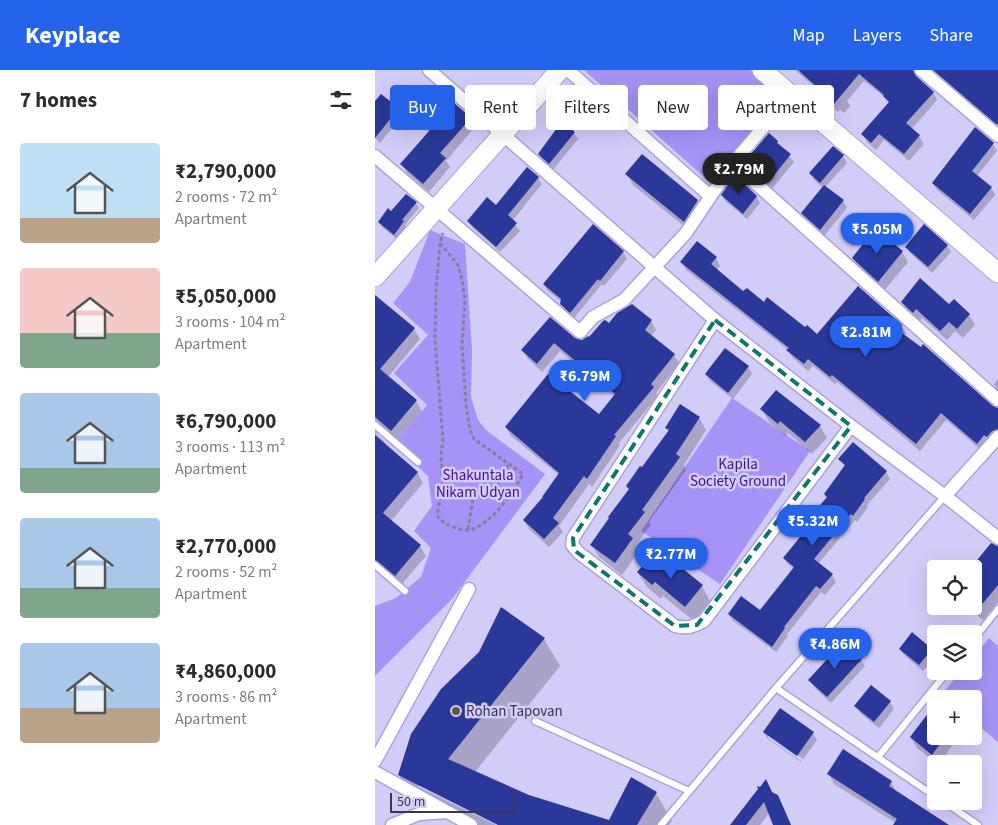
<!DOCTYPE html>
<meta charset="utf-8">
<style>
body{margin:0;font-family:"Source Sans 3",sans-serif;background:#f2f2f3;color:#2b2b33;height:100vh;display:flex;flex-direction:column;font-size:19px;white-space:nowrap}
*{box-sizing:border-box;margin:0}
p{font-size:16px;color:#7c7c81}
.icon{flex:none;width:28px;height:28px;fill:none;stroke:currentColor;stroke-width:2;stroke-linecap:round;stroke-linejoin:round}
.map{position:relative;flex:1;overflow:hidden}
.panel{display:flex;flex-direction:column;background:#fff;width:375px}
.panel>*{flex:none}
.guide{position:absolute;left:15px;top:15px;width:475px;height:45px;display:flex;gap:10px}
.fabs{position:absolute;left:552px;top:490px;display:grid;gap:10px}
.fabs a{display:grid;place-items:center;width:55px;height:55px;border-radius:5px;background:#fff;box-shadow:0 5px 20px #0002;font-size:25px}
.scale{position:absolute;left:15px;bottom:12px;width:125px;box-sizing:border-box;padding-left:5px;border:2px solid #3b384e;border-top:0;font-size:14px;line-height:18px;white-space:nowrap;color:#3b384e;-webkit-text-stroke:4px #d2ccf9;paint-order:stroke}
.price{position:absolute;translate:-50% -42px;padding:0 11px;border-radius:18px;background:#2563eb;color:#fff;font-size:16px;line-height:32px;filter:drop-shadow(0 1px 2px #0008)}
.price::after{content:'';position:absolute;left:50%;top:30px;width:15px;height:11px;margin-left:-8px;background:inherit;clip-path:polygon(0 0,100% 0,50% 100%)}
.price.on{background:#222;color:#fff}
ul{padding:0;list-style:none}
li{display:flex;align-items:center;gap:15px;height:125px;padding:0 20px}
li span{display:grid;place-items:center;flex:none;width:140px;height:100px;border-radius:5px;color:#555}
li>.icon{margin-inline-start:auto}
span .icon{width:60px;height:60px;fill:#fffc;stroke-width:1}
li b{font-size:21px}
h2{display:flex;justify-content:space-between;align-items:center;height:60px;padding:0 20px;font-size:21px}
.pill{padding:0 18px;border-radius:5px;background:#fff;box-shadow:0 5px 20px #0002;font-size:18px;line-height:45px}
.pill.on{background:#2563eb;color:#fff}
header{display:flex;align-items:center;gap:30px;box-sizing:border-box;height:70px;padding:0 25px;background:#2563eb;color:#fff}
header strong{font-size:24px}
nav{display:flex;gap:28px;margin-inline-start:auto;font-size:18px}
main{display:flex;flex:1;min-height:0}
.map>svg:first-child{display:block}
</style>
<header>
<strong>Keyplace</strong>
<nav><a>Map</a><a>Layers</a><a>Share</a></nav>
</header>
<main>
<section class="panel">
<h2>7 homes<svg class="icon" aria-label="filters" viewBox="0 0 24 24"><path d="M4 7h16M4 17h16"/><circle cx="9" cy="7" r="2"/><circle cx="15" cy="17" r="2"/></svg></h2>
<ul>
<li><span style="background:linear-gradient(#bfe0f5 75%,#b9a48a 0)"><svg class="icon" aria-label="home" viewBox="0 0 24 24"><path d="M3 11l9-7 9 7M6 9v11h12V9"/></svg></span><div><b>₹2,790,000</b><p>2 rooms · 72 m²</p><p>Apartment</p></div></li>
<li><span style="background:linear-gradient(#f6c9c9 65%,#7fa58c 0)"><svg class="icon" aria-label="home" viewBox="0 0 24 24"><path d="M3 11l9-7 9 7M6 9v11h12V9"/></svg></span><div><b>₹5,050,000</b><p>3 rooms · 104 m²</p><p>Apartment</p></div></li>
<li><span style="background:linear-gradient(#a9c7e8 75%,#7fa58c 0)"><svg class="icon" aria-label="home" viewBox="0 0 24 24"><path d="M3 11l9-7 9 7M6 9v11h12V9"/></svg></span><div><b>₹6,790,000</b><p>3 rooms · 113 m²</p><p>Apartment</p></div></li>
<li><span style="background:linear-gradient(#a9c7e8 70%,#7fa58c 0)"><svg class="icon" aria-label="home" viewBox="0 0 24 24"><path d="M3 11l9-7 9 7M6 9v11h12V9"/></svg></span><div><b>₹2,770,000</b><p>2 rooms · 52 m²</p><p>Apartment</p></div></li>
<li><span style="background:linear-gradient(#a9c7e8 65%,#b9a48a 0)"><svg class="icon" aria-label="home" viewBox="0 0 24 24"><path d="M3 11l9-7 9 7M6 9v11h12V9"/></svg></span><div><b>₹4,860,000</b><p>3 rooms · 86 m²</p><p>Apartment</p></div></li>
</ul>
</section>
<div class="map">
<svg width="623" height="755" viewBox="0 0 623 755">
<rect width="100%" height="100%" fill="#d2ccf9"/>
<g fill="#a693f8">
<polygon points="209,0 375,0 409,30 337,114"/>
<polygon points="55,160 90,174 97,280 96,327 103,350 111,360 170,404 77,529 0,606 0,536 21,528 46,507 56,478 39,461 57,436 53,406 19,375 52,335 19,303 53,265 18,233 35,212"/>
<polygon points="357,328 435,381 345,514 266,461"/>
<polygon points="614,568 623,576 623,672 599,652 599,629 571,629 566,625 586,601 599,601 599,586"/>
</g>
<g fill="#0003" fill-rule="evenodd">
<polygon points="420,0 548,0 542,8 558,22 562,30 536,60 544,66 549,74 534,91 509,70 501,80 492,72 488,64 514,34 512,32 518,37 520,35 489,11 472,31 475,36 469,43 465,40 463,42 448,30 444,21"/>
<polygon points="551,0 623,0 623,58"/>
<polygon points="67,24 95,49 100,57 71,91 75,97 54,122 32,103 27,94 54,62 45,50"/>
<polygon points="0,33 23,39 27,46 5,73 0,68"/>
<polygon points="600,58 618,74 622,81 602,106 616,118 620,125 599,150 562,120 558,113"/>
<polygon points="199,63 203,69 178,100 168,91 164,84"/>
<polygon points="402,71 419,92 397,119 375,99 371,92"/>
<polygon points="458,77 468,86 472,93 450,117 468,131 472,138 449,166 431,150 427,143 448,118 439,110 435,103"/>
<polygon points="252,104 322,131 328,141 315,161 258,115"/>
<polygon points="163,108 167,114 137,151 145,161 125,182 97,157 93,151 121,137"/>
<polygon points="347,125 381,126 385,133 372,149 351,132"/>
<polygon points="41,133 44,138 30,155 31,157 22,169 7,157 4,152 16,143"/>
<polygon points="218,156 248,182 252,189 229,216 227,214 199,248 190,241 187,232 173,221 169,215"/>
<polygon points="572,176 576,182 557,203 535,183 531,177"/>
<polygon points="527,182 533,192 509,221 484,199 478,188"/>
<polygon points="341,188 345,196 341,201 369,223 442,265 483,217 526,256 531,264 529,266 621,339 623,339 623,369 607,381 571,350 545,381 462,312 460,314 438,296 433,301 418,288 413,280 311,200 307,192"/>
<polygon points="527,232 574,236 594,245 600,255 588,268 580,261 572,270 547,248 544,252 533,242"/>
<polygon points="257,235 276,251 281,260 276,266 299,285 304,293 281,323 283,326 244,373 245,375 217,417 214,414 184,456 188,462 174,477 154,459 149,450 169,428 184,405 136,366 131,357 224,346 239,327 185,281 167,302 153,289 148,281 175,248 199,269 207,271 215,269 234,255"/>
<polygon points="0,236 39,259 45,269 13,307 41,331 47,341 22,371 4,360 1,364 8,370 12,377 42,402 48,413 16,451 45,476 51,486 26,515 0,494"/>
<polygon points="373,297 377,304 358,329 335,311 331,304"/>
<polygon points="623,309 623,321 619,314"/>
<polygon points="387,339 445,356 452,368 437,384 413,363 411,366 394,352"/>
<polygon points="324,348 331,360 309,395 311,400 274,452 276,455 261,475 264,481 247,505 224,487 217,475 254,420 252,416 267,399 294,362 292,358"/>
<polygon points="478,374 511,402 515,409 492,435 493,437 482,452 480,450 443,494 457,505 461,512 450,525 446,522 412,564 413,566 401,582 358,551 354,544 386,542 419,499 413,494 409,488 434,458 432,453 452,428 450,424 470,397 465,389"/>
<polygon points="616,475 623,481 623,532 608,550 590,536 599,536 599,499 596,499"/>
<polygon points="297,502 327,516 335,531 319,551 288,526 286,529 272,517 263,503"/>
<polygon points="537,564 556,580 560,587 548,601 529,585 525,579"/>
<polygon points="169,569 185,596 100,702 154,726 235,751 281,723 297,751 294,755 127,755 44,714 44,717 121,755 85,755 40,733 24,705"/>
<polygon points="486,590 490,596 456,633 439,617 435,610"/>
<polygon points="496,617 515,632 519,639 504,658 485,643 481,636"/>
<polygon points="561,635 561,666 585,666 563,694 542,678 536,668"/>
<path d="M389 663H438L442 670 426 692 393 669ZM393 665 428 689 426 691 393 668Z"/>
<polygon points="454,704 516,711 521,722 572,755 524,755 459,714"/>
<polygon points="391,711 398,724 402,726 408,737 416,755 400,755 394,743 385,755 356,755"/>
</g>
<g fill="#2a3899">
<polygon points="423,0 538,0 541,6 559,22 531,53 545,65 529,84 504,64 496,73 486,64 514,32 508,26 509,25 484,4 458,35 442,22 444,19"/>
<polygon points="558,0 623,0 623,54 621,54"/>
<polygon points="67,22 96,48 65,83 71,88 48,114 25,94 55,60 43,49"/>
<polygon points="6,24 24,38 0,68 0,31"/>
<polygon points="187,51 200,62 174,94 163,84"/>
<polygon points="600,57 619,73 597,101 617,117 595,144 557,113"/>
<polygon points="394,63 403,71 402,73 416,84 393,113 369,92"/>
<polygon points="458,76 469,85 445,113 434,103"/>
<polygon points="267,84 323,130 309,152 250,104"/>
<polygon points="152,97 164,107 133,145 142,153 121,177 92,151 112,127 121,135"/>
<polygon points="360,105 382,126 368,144 346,125"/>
<polygon points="449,115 469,130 445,160 426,143"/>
<polygon points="31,124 42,132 27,150 29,151 19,165 3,152 13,138 16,141"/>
<polygon points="218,154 249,181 225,211 223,209 195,243 185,234 186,229 168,214"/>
<polygon points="549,154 573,175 553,197 530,177"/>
<polygon points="500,159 528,181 503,212 477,188"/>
<polygon points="322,171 342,187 336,194 368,221 372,218 389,232 392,227 430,257 432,255 442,264 483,216 527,255 523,260 546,277 548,274 618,336 623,338 623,359 617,361 612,367 609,365 602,374 566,343 541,374 457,305 455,307 433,289 429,294 411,280 414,278 305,192"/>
<polygon points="545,208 574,234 579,229 595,244 582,259 574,252 565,261 541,239 538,243 526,232"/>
<polygon points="0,225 40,258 5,299 42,330 16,361 0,347"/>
<polygon points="257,234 277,250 270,260 300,284 276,314 279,317 239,365 241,366 212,409 209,406 178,448 184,453 169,469 148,450 168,427 167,427 184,403 130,357 173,304 224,344 240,324 179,273 162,294 146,280 175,247 200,268 207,270 213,266 214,267 228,251 230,250 234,253 242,243"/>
<polygon points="350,278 374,296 353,323 330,304"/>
<polygon points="401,320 446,355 430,372 405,351 403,354 385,339"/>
<polygon points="305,334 325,347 301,384 305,387 267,440 270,442 253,464 258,468 240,493 215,475 234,448 233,447 254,419 251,416 265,396 267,397 294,360 290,358"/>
<polygon points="0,365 43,402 8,443 46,475 20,506 0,490"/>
<polygon points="478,372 512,401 489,428 490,429 478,446 476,444 439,489 458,504 445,519 441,516 409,557 410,558 397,577 353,544 366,526 385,540 419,497 408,488 434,456 430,453 452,427 449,424 470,395 463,389"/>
<polygon points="616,473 623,476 623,515 599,544 599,494"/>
<polygon points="277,485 297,500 302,494 328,515 310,537 280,512 277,515 262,502"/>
<polygon points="126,537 170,568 73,689 154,725 234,750 256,707 282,722 262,755 123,755 23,705 36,664 66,619 104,582"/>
<polygon points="537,562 557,579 544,595 524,579"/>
<polygon points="467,573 487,589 452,627 433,610"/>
<polygon points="496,615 516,631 499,652 479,636"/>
<polygon points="561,633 561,666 571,666 557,685 535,667"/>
<polygon points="405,638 439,662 422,686 388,662"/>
<polygon points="468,679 517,711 514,716 574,755 518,755 522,749 452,704"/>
<polygon points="391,709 397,722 403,725 416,755 398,755 389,732 371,755 355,755 383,719 382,716 385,717"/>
</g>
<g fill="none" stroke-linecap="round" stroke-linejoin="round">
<g stroke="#aba3d9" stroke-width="9">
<g id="lane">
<polyline points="0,355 43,392"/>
<polyline points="0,495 30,521"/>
<polyline points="599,569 623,539"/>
<polyline points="401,618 561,727"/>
<polyline points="160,651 314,721"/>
<polyline points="503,687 573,601"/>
<polyline points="568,731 603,755"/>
<polyline points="286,755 401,618 570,426"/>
</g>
</g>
<g stroke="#aba3d9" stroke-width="15">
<g id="street">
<polyline points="54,0 340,250 476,356 570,426 623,468"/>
<polyline points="193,0 335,126"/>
<polyline points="546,0 623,66"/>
<polyline points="0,86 205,262 218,247 249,230 311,163 358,93 416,25"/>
<polyline points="358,93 623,330"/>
<path d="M340 250 198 468 197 475 204 483 300 556C312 559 318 557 329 551L476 356"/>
<polyline points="570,426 623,367"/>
<polyline points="0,691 94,519"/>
<polyline points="0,702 96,755"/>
<polyline points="17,755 44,744 72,742"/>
</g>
</g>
<g stroke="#aba3d9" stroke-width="21">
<g id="secondary">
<polyline points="387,0 623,203"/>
<polyline points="0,207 185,0"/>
</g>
</g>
<g stroke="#837fa0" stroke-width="3" stroke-dasharray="4 2.5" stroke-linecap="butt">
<path d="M65 173 83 195 87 210 90 230 87 275 91 336 95 360 99 369 148 404C139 422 119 450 100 458 94 461 87 460 81 458 73 455 67 453 62 445L68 414 66 386 68 370 60 269 61 220 65 173 68 163"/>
<path d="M93 459 98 428C122 423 123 414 134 393"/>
</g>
<use href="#lane" stroke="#fff" stroke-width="6"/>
<use href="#street" stroke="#fff" stroke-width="12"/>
<use href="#secondary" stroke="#fff" stroke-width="19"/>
</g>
<path fill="none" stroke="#0f766e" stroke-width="4" stroke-dasharray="10 6" stroke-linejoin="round" d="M340 250 476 356 322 555 300 556 199 480 198 468Z"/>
<circle fill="#5c5f2c" stroke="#d2ccf9" stroke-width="2" cx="81" cy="641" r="5"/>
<g text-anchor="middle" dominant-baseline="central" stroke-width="5" stroke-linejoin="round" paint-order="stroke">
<g font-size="15" fill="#440f94" stroke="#d2ccf9">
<text x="363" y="394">Kapila<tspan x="363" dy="17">Society Ground</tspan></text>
<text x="103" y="405">Shakuntala<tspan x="103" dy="17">Nikam Udyan</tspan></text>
</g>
<g font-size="15" fill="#3b384e" stroke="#d2ccf9" text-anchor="start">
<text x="91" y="641">Rohan Tapovan</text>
</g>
</g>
</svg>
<div class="fabs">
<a><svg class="icon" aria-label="locate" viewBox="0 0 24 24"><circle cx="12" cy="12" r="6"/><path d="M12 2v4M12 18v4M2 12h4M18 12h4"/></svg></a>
<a><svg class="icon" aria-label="layers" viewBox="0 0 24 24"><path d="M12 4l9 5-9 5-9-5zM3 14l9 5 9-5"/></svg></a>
<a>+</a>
<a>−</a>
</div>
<div class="scale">50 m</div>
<b class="price on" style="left:364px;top:125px">₹2.79M</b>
<b class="price" style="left:502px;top:185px">₹5.05M</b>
<b class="price" style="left:491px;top:288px">₹2.81M</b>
<b class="price" style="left:210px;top:332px">₹6.79M</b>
<b class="price" style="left:438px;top:477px">₹5.32M</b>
<b class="price" style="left:296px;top:510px">₹2.77M</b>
<b class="price" style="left:460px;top:600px">₹4.86M</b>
<div class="guide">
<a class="pill on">Buy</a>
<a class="pill">Rent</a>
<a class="pill">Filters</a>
<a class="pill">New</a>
<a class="pill">Apartment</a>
</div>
</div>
</main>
